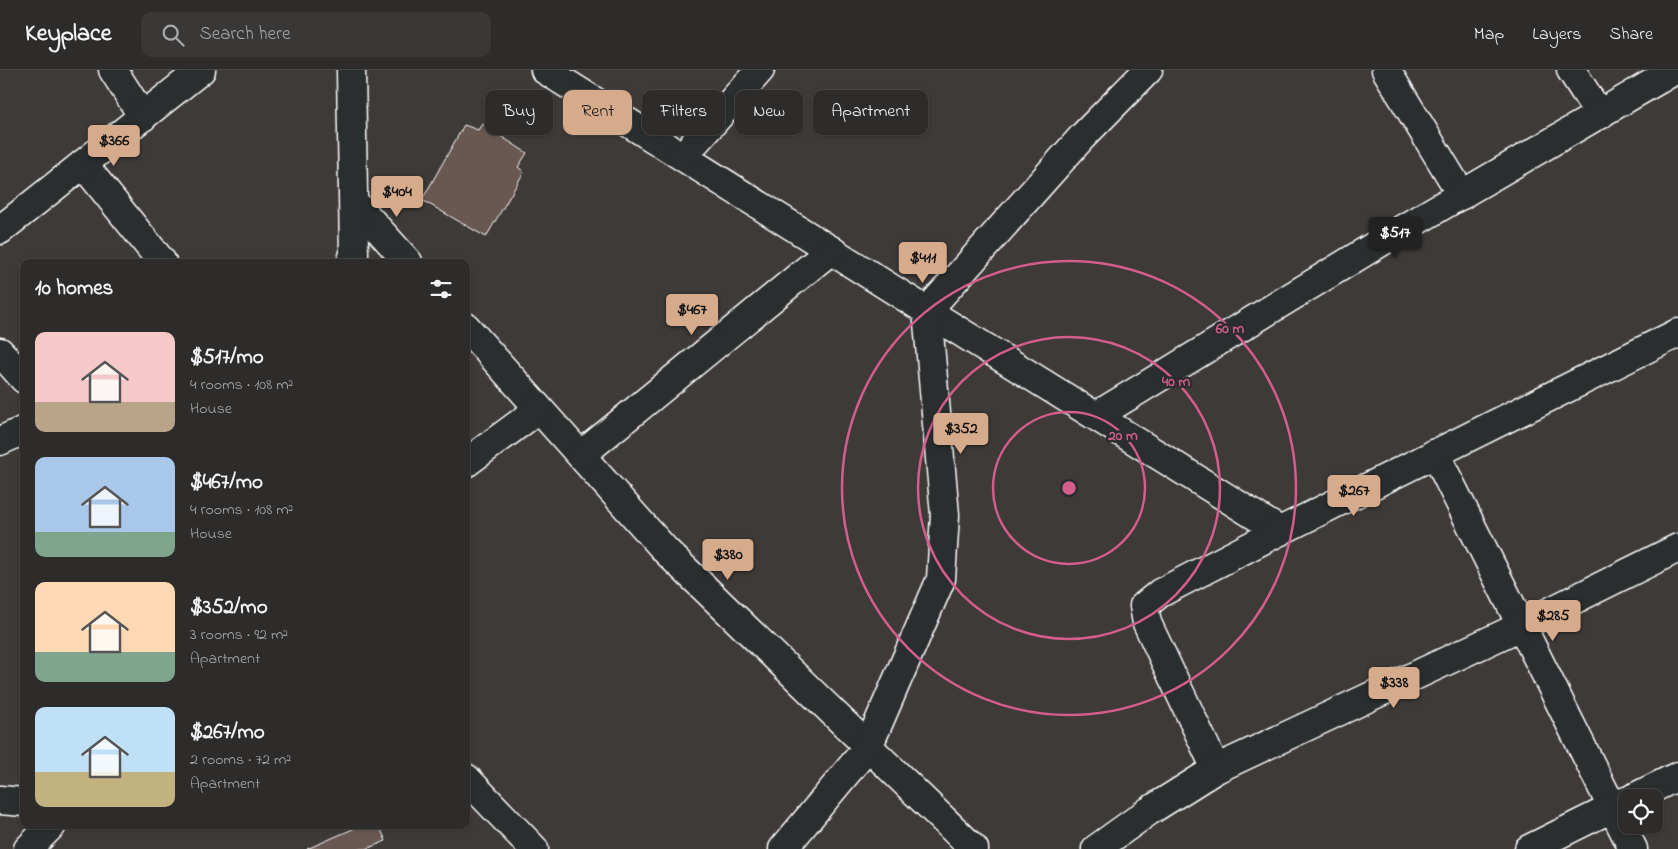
<!DOCTYPE html>
<meta charset="utf-8">
<style>
body{margin:0;font-family:"Indie Flower",sans-serif;background:#3a3836;color:#f1f3f6;height:100vh;display:flex;flex-direction:column;font-size:19px;white-space:nowrap}
*{box-sizing:border-box;margin:0}
p{font-size:16px;color:#a7a7a8}
.icon{flex:none;width:28px;height:28px;fill:none;stroke:currentColor;stroke-width:2;stroke-linecap:round;stroke-linejoin:round}
.map{position:relative;flex:1;overflow:hidden}
.details{position:absolute;left:20px;top:189px;width:450px;height:570px;display:flex;flex-direction:column;background:#2e2c2a;border-radius:10px;box-shadow:0 1px 4px #0004,0 0 0 1px #494847}
.details>*{flex:none}
.banner{position:absolute;left:485px;top:20px;width:475px;height:45px;display:flex;gap:10px}
.tools{position:absolute;left:1618px;top:719px;display:grid;gap:10px}
.tools a{display:grid;place-items:center;width:45px;height:45px;border-radius:10px;background:#2e2c2a;box-shadow:0 1px 4px #0004,0 0 0 1px #494847;font-size:25px}
.price{position:absolute;translate:-50% -42px;padding:0 11px;border-radius:5px;background:#d6ab8b;color:#111;font-size:16px;line-height:32px;filter:drop-shadow(0 1px 2px #0008)}
.price::after{content:'';position:absolute;left:50%;top:30px;width:15px;height:11px;margin-left:-8px;background:inherit;clip-path:polygon(0 0,100% 0,50% 100%)}
.price.current{background:#222;color:#fff}
ul{padding:0;list-style:none}
li{display:flex;align-items:center;gap:15px;height:125px;padding:0 15px}
li span{display:grid;place-items:center;flex:none;width:140px;height:100px;border-radius:10px;color:#555}
li>.icon{margin-inline-start:auto}
span .icon{width:60px;height:60px;fill:#fffc;stroke-width:1}
li b{font-size:21px}
h2{display:flex;justify-content:space-between;align-items:center;height:60px;padding:0 15px;font-size:21px}
.tag{padding:0 18px;border-radius:10px;background:#2e2c2a;box-shadow:0 1px 4px #0004,0 0 0 1px #494847;font-size:18px;line-height:45px}
.tag.current{background:#d6ab8b;color:#111}
header{display:flex;align-items:center;gap:30px;box-sizing:border-box;height:70px;padding:0 25px;background:#2e2c2a;border-bottom:1px solid #494847}
header strong{font-size:24px}
nav{display:flex;gap:28px;margin-inline-start:auto;font-size:18px}
.search{width:350px;height:45px;background:#3a3836;display:flex;align-items:center;gap:12px;box-sizing:border-box;padding:0 18px;border-radius:10px;color:#a7a7a8;font-size:19px}
.map>svg:first-child{display:block}
</style>
<header>
<strong>Keyplace</strong>
<div class="search"><svg class="icon" aria-label="search" viewBox="0 0 24 24"><circle cx="10" cy="10" r="6"/><path d="M15 15l6 6"/></svg>Search here</div>
<nav><a>Map</a><a>Layers</a><a>Share</a></nav>
</header>
<div class="map">
<svg width="1678" height="779" viewBox="0 0 1678 779">
<rect width="100%" height="100%" fill="#3d3a38"/>
<filter id="ink" filterUnits="userSpaceOnUse"><feTurbulence type="fractalNoise" baseFrequency=".02" numOctaves="2"/><feDisplacementMap in="SourceGraphic" scale="10" xChannelSelector="R" yChannelSelector="G"/><feConvolveMatrix kernelMatrix="1 2 1 2 8 2 1 2 1" color-interpolation-filters="sRGB"/></filter>
<g filter="url(#ink)">
<g fill="#685851" stroke="#fff">
<polygon points="482,54 527,83 518,97 524,102 486,167 422,130 464,55 478,60"/>
<polygon points="362,755 379,755 386,771 366,779 307,779"/>
</g>
<g fill="none" stroke-linecap="round" stroke-linejoin="round">
<g stroke="#fff" stroke-width="31">
<g id="street">
<polyline points="113,0 143,47"/>
<polyline points="545,0 927,241 1280,461"/>
<polyline points="1386,0 1462,125"/>
<polyline points="1571,0 1600,45"/>
<polyline points="683,86 760,0"/>
<polyline points="83,94 162,192"/>
<polyline points="354,132 408,192"/>
<polyline points="0,160 201,0"/>
<polyline points="351,192 354,185 351,0"/>
<polyline points="466,257 666,481 974,779"/>
<polyline points="0,282 24,309"/>
<polyline points="1096,346 1399,161 1675,0"/>
<polyline points="0,371 24,360"/>
<polyline points="1435,383 1633,779"/>
<polyline points="581,385 831,180"/>
<polyline points="466,393 539,339"/>
<polyline points="1216,699 1147,553 1144,536 1160,523 1280,461 1678,263"/>
<polyline points="466,708 534,779"/>
<polyline points="1633,728 1678,706"/>
<polyline points="0,730 24,732"/>
<polyline points="28,779 52,755"/>
<polyline points="783,779 868,677 941,509 945,445 927,241 1082,67 1148,0"/>
<polyline points="1096,779 1149,741 1216,699 1521,556 1678,478"/>
<polyline points="1529,779 1626,731"/>
</g>
</g>
<use href="#street" stroke="#2a2d2e" stroke-width="28"/>
</g>
</g>
<g fill="none" stroke="#d45d8c" stroke-width="2.5">
<circle cx="1069" cy="418" r="76"/>
<circle cx="1069" cy="418" r="151"/>
<circle cx="1069" cy="418" r="227"/>
</g>
<circle cx="1069" cy="418" r="8" fill="#d45d8c" stroke="#2a2d2e" stroke-width="2.5"/>
<g font-size="15" text-anchor="middle" font-weight="bold" fill="#d45d8c" stroke="#2a2d2e" stroke-width="5" stroke-linejoin="round" paint-order="stroke">
<text x="1230" y="263">60 m</text>
<text x="1176" y="316">40 m</text>
<text x="1123" y="370">20 m</text>
</g>
</svg>
<div class="tools">
<a><svg class="icon" aria-label="locate" viewBox="0 0 24 24"><circle cx="12" cy="12" r="6"/><path d="M12 2v4M12 18v4M2 12h4M18 12h4"/></svg></a>
</div>
<b class="price" style="left:114px;top:97px">$366</b>
<b class="price" style="left:397px;top:148px">$404</b>
<b class="price current" style="left:1395px;top:189px">$517</b>
<b class="price" style="left:923px;top:214px">$411</b>
<b class="price" style="left:692px;top:266px">$467</b>
<b class="price" style="left:961px;top:385px">$352</b>
<b class="price" style="left:1354px;top:447px">$267</b>
<b class="price" style="left:728px;top:511px">$380</b>
<b class="price" style="left:1553px;top:572px">$285</b>
<b class="price" style="left:1394px;top:639px">$338</b>
<div class="banner">
<a class="tag">Buy</a>
<a class="tag current">Rent</a>
<a class="tag">Filters</a>
<a class="tag">New</a>
<a class="tag">Apartment</a>
</div>
<section class="details">
<h2>10 homes<svg class="icon" aria-label="filters" viewBox="0 0 24 24"><path d="M4 7h16M4 17h16"/><circle cx="9" cy="7" r="2"/><circle cx="15" cy="17" r="2"/></svg></h2>
<ul>
<li><span style="background:linear-gradient(#f6c9c9 70%,#b9a48a 0)"><svg class="icon" aria-label="home" viewBox="0 0 24 24"><path d="M3 11l9-7 9 7M6 9v11h12V9"/></svg></span><div><b>$517/mo</b><p>4 rooms · 108 m²</p><p>House</p></div></li>
<li><span style="background:linear-gradient(#a9c7e8 75%,#7fa58c 0)"><svg class="icon" aria-label="home" viewBox="0 0 24 24"><path d="M3 11l9-7 9 7M6 9v11h12V9"/></svg></span><div><b>$467/mo</b><p>4 rooms · 108 m²</p><p>House</p></div></li>
<li><span style="background:linear-gradient(#ffd9b3 70%,#7fa58c 0)"><svg class="icon" aria-label="home" viewBox="0 0 24 24"><path d="M3 11l9-7 9 7M6 9v11h12V9"/></svg></span><div><b>$352/mo</b><p>3 rooms · 92 m²</p><p>Apartment</p></div></li>
<li><span style="background:linear-gradient(#bfe0f5 65%,#c2b280 0)"><svg class="icon" aria-label="home" viewBox="0 0 24 24"><path d="M3 11l9-7 9 7M6 9v11h12V9"/></svg></span><div><b>$267/mo</b><p>2 rooms · 72 m²</p><p>Apartment</p></div></li>
</ul>
</section>
</div>
